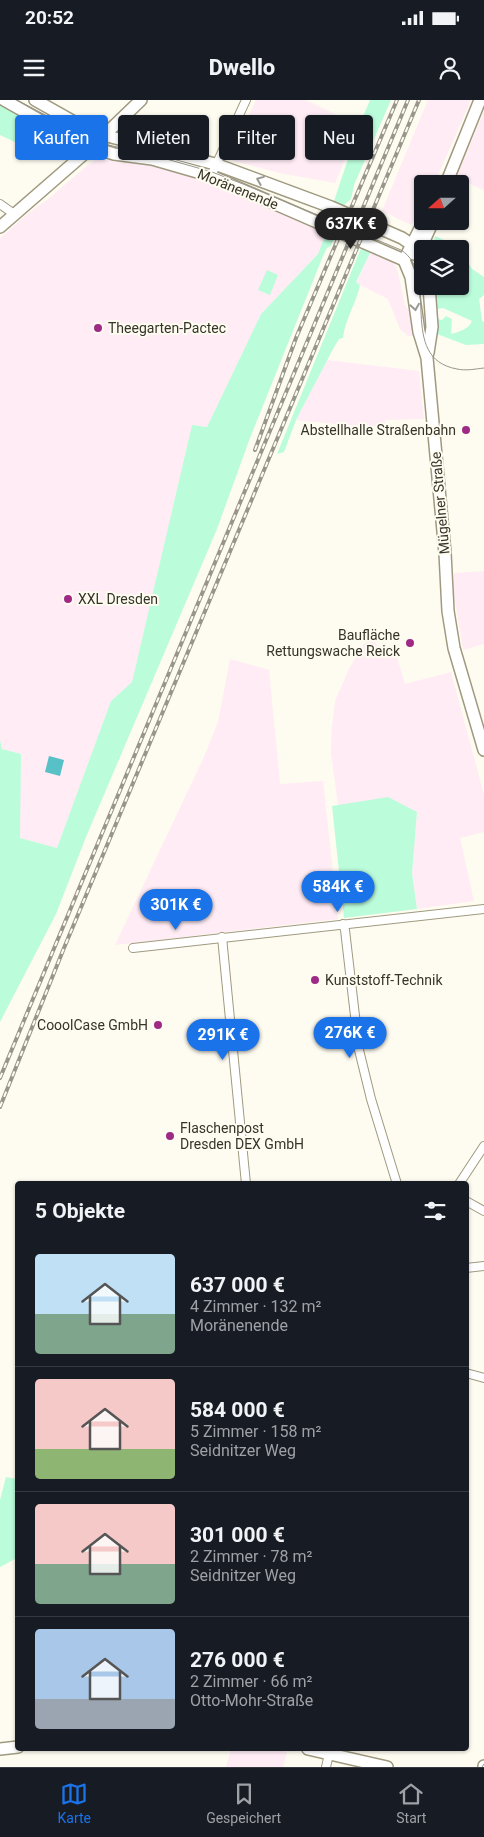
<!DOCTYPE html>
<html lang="de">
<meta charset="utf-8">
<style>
body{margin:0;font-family:Roboto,sans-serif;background:#20242c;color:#f1f3f6;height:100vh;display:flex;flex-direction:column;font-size:19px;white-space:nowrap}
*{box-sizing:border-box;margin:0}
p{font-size:16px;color:#9ea1a6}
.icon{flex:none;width:28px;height:28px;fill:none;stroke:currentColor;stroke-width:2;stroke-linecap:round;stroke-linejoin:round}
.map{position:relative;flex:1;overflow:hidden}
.side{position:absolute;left:15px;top:1081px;width:454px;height:570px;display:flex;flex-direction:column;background:#171b24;border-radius:5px;box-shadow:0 1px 4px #0004}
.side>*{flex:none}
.hud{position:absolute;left:15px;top:15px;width:455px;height:45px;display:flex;gap:10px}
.needle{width:32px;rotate:249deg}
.fabs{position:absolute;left:414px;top:75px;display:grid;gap:10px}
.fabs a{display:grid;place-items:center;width:55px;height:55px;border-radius:5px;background:#171b24;box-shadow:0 1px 4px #0004;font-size:25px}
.price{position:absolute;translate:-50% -42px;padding:0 11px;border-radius:18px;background:#1a73e8;color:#fff;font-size:16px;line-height:32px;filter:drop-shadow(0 1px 2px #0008)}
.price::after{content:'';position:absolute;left:50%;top:30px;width:15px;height:11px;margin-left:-8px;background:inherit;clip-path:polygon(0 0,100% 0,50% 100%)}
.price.selected{background:#222;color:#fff}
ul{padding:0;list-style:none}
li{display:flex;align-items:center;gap:15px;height:125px;padding:0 20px}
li+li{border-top:1px solid #363941}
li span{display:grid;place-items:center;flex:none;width:140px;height:100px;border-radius:5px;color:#555}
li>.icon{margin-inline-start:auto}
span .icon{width:60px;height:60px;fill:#fffc;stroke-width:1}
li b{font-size:21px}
h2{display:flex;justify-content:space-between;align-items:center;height:60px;padding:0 20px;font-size:21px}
.chip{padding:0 18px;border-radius:5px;background:#171b24;box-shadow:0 1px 4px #0004;font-size:18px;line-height:45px}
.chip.selected{background:#1a73e8;color:#fff}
.status{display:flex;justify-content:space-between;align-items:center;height:35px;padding:0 25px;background:#171b24;direction:ltr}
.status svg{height:14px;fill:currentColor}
header{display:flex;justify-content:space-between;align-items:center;height:65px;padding:0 20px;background:#171b24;font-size:22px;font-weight:800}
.tab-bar{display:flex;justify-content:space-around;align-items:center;height:70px;border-top:1px solid #363941;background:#171b24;font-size:14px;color:#9ea1a6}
.tab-bar a{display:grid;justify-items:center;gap:2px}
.tab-bar .selected{color:#1a73e8}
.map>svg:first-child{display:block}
</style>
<div class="status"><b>20:52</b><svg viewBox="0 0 49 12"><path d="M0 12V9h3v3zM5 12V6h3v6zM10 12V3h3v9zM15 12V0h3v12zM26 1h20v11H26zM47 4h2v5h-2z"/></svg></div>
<header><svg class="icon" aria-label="menu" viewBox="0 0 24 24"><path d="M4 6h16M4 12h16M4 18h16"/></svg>Dwello<svg class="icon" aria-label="person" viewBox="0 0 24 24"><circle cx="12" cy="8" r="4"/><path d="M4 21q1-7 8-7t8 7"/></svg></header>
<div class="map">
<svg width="484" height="1667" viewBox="0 0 484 1667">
<rect width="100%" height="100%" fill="#fefcf1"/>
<g fill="#ffecf5">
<polygon points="256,0 306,0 359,26 335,83 279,73 234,61 231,54"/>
<polygon points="428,0 471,0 434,84 422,84 422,109 411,125 382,111"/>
<polygon points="484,11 484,90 456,78"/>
<polygon points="97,59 120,60 157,66 213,82 316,127 326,133 318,154 261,214 207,327 192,325 132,582 111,601 57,748 19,738 21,654 2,649 0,640 0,138 31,111 47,100 89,64"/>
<polygon points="371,151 393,163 397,169 405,205 410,212 416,236 408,236 400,229 388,199 356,183"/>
<polygon points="327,260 419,271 424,319 385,320 385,326 366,327 296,320"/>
<polygon points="484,471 484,544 463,550 453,489 454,473"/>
<polygon points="372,531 381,558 396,554 405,584 451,572 484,695 484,732 460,738 474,801 417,809 412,773 417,712 338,705 331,653 332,627 335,601 350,567"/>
<polygon points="230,559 269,570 280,684 323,681 338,819 115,845 204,657 218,622"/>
<polygon points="231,1649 274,1649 287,1652 283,1667 226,1667"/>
</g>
<g fill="#bbfcdb">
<polygon points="370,0 391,0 354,85 351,99 343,106 334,101 359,26"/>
<polygon points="0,3 31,23 19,44 0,35"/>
<polygon points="326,133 334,138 331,146 327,148 323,156 250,338 217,429 86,737 56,814 0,922 0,640 2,649 21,654 20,738 57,748 111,601 132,582 192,325 207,327 261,214 318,154"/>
<path d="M435 136 460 147 472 169 484 177V195L479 199 482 221 484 222V244L466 245 437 234V219L442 220 446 216 452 219 451 234C459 232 469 229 472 221L443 208 437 209 435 186H460V149H432Z"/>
<path d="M361 148 371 151 356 182 360 185C356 204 345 219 343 238L339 239 333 249 296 320 284 352 277 354Z"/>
<polygon points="267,170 278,175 270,195 258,190"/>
<polygon points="388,697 417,712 412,773 417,809 344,818 332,706"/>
<polygon points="6,1377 17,1379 17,1458 0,1467 0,1400"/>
</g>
<polygon fill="#57c1c7" points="49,656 64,660 60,676 45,672"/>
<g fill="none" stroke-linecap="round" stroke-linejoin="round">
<g stroke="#9f9a7f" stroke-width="10">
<g id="street">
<polyline points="211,76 246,0"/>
<polyline points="0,104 14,114"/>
<polyline points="343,824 345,830 359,950 371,999 397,1084"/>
<polyline points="222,837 246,1084"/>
<polyline points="133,848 484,809"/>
<polyline points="459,1084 484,1046"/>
<polyline points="466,1101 484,1111"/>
<polyline points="466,1168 484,1166"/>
<polyline points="466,1273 484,1278"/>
<polyline points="326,1667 329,1654"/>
</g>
</g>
<g stroke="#9f9a7f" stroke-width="14">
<g id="secondary">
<polyline points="4,0 73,39 92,47 114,54 152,59 211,76 404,160"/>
<polyline points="35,0 92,32 215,64 331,107 402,138 418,149 422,155"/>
<polyline points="446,84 480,0"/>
<polyline points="424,121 404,160 411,177 419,232 427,258 445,453 448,511 454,548 484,650"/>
<polyline points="0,127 92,47 141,0"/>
<polyline points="414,154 423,143 433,121"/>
<polyline points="428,253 432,227 429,186"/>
<polyline points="0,1649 18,1647"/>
<polyline points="308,1649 387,1667"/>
<polyline points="484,1667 484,1666"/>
</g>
</g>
<use href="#street" stroke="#fff" stroke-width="8"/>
<use href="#secondary" stroke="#fff" stroke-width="11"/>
<g stroke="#98968b" stroke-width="1">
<path d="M17 0 96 42 163 58 212 72 243 84 401 150C441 175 396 258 457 269 466 271 475 269 484 268"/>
<polyline points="482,1667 484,1664"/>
</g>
<g stroke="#98968b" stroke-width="4">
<g id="rail">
<polyline points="255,350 296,238 397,0"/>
<polyline points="0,978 408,0"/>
<polyline points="0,1007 64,848 419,0"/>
</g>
</g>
<use href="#rail" stroke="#fefcf1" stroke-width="2" stroke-dasharray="5.5" stroke-linecap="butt"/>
</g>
<defs><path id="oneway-chevron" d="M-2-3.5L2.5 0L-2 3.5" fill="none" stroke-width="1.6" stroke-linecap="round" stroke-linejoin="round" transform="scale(1.25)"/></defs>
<g stroke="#9a9a94">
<use href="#oneway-chevron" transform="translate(260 80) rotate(-158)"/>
<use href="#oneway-chevron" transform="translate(415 207) rotate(81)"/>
</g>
<g fill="#9e2a85" stroke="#fefcf1" stroke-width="2">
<circle cx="98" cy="228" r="5"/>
<circle cx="466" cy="330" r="5"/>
<circle cx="68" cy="499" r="5"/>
<circle cx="410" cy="543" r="5"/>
<circle cx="315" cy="880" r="5"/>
<circle cx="158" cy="925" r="5"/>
<circle cx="170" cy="1036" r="5"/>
</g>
<g text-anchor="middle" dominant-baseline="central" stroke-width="4" stroke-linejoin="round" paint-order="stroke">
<g font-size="14" fill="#363429" stroke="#fefcf1">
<text transform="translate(238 89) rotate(22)">Moränenende</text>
<text transform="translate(440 403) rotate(-95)">Mügelner Straße</text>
</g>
<g font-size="14" fill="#363429" stroke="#fefcf1" text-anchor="start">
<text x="108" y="228">Theegarten-Pactec</text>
<text x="456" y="330" text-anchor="end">Abstellhalle Straßenbahn</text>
<text x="78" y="499">XXL Dresden</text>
<text x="400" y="535" text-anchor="end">Baufläche<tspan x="400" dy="16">Rettungswache Reick</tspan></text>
<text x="325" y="880">Kunststoff-Technik</text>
<text x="148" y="925" text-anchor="end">CooolCase GmbH</text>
<text x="180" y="1028">Flaschenpost<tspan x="180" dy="16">Dresden DEX GmbH</tspan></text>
</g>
</g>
</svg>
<div class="fabs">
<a><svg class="needle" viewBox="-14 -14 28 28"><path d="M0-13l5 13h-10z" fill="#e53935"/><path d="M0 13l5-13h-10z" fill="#9ea1a6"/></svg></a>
<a><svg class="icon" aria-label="layers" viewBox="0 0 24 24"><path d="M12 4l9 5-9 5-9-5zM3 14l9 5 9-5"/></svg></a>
</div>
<b class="price selected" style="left:351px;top:150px">637K €</b>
<b class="price" style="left:338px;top:813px">584K €</b>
<b class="price" style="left:176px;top:831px">301K €</b>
<b class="price" style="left:350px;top:959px">276K €</b>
<b class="price" style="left:223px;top:961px">291K €</b>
<div class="hud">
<a class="chip selected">Kaufen</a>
<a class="chip">Mieten</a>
<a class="chip">Filter</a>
<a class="chip">Neu</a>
</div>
<section class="side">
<h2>5 Objekte<svg class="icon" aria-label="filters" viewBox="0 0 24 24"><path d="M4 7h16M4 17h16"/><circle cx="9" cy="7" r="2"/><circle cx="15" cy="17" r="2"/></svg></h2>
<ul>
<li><span style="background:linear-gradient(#bfe0f5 60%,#7fa58c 0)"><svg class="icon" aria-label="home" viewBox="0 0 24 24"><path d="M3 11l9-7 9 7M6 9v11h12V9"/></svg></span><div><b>637 000 €</b><p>4 Zimmer · 132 m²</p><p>Moränenende</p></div></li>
<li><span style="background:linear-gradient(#f6c9c9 70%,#8fb573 0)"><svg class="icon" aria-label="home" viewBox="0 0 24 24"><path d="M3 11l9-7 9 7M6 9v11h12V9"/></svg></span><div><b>584 000 €</b><p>5 Zimmer · 158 m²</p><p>Seidnitzer Weg</p></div></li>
<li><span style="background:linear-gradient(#f6c9c9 60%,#7fa58c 0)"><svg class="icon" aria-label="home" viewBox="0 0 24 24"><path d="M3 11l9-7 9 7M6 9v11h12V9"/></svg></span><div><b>301 000 €</b><p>2 Zimmer · 78 m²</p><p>Seidnitzer Weg</p></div></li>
<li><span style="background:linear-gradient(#a9c7e8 70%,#9aa5b1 0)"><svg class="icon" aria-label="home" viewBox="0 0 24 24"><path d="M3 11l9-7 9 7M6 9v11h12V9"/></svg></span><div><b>276 000 €</b><p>2 Zimmer · 66 m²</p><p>Otto-Mohr-Straße</p></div></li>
</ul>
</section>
</div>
<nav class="tab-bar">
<a class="selected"><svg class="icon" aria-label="map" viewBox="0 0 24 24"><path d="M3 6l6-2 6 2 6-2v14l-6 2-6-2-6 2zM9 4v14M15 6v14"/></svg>Karte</a>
<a><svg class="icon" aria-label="saved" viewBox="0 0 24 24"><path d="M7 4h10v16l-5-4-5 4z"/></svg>Gespeichert</a>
<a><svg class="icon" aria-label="home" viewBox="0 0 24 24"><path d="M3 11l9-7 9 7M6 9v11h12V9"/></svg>Start</a>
</nav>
